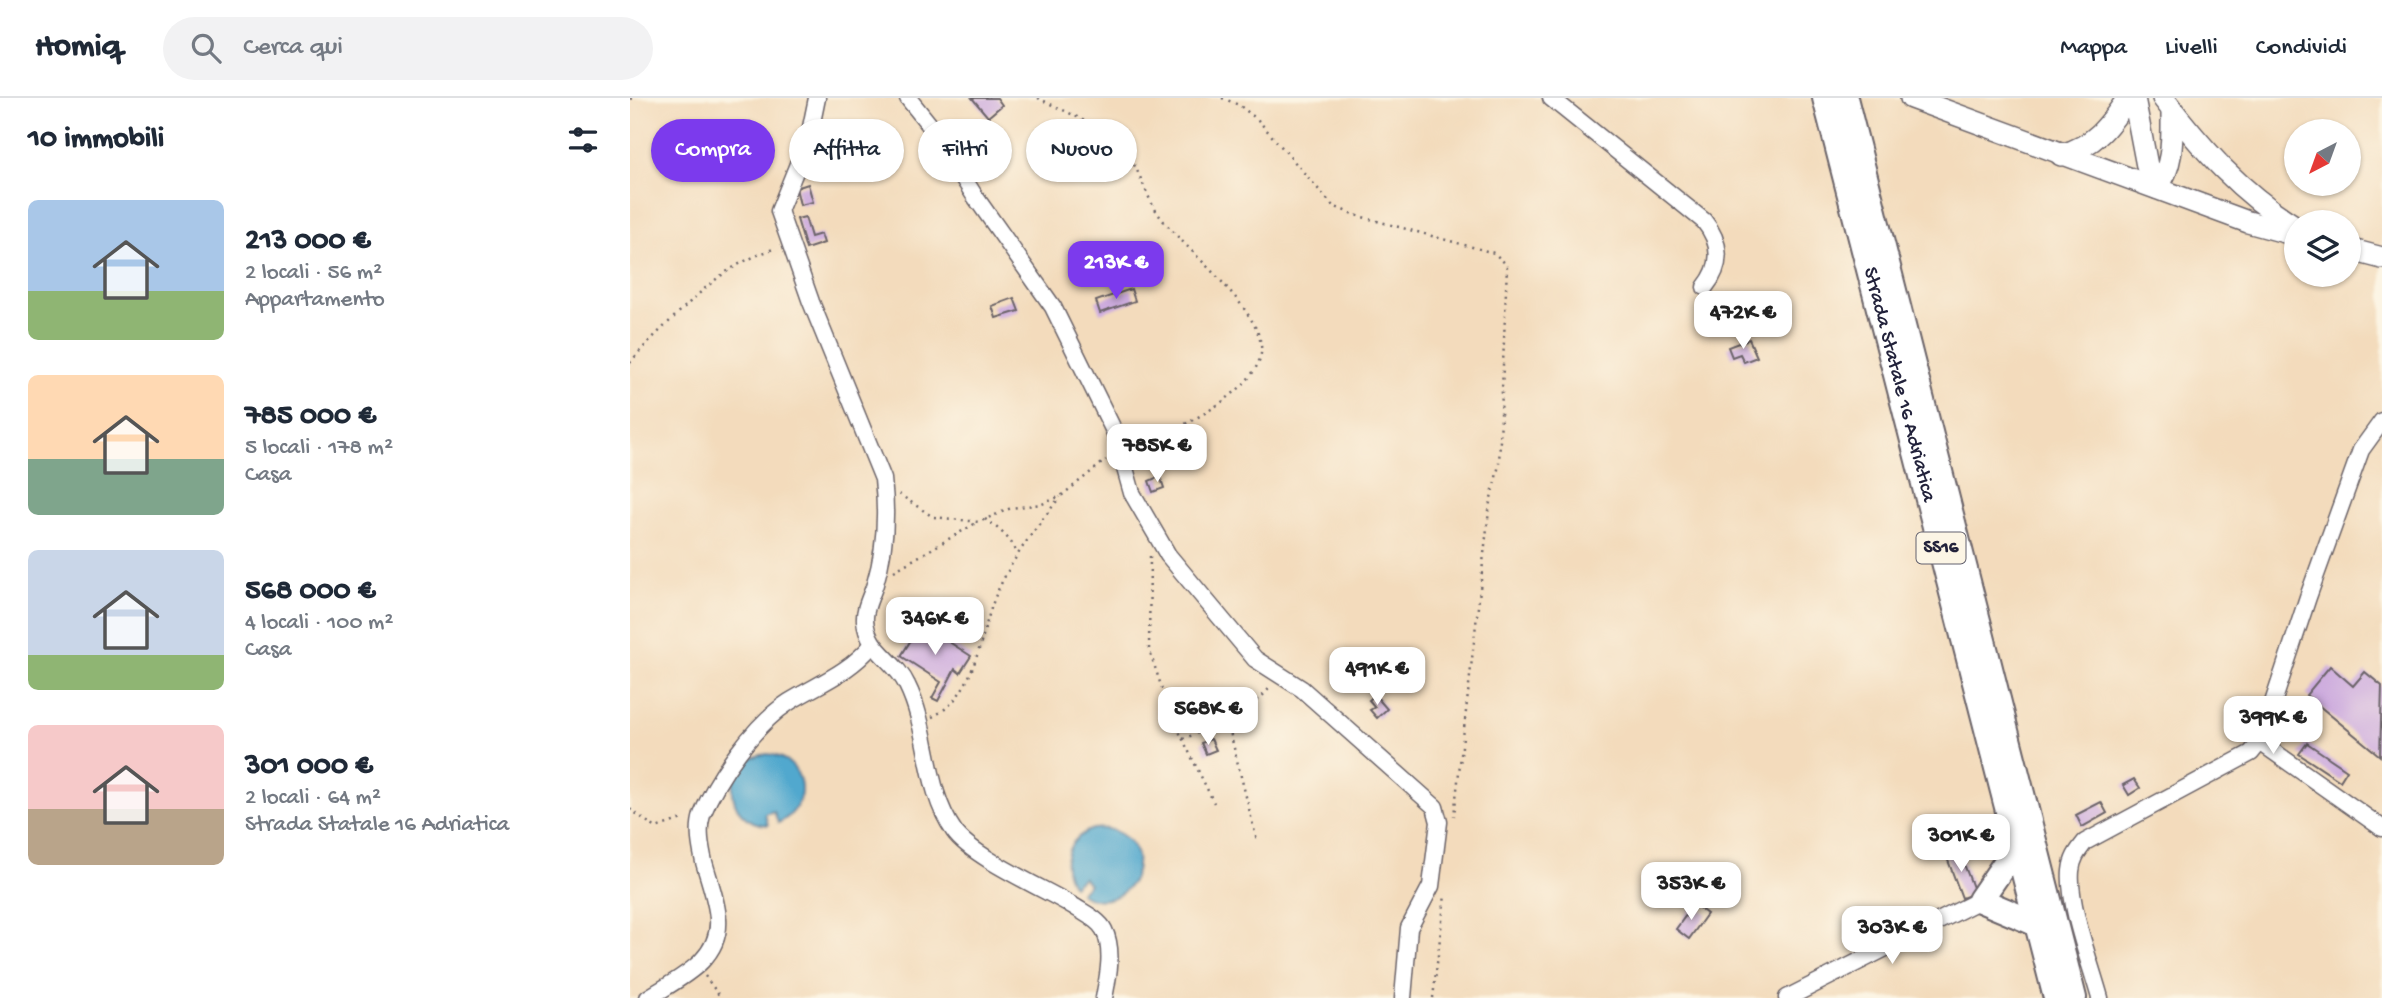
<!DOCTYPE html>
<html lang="it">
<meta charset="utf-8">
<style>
body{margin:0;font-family:"Gochi Hand",sans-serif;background:#f2f2f3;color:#1f2937;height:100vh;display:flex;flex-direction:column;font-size:26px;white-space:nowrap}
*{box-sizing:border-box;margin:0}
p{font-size:23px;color:#747a83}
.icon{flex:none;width:38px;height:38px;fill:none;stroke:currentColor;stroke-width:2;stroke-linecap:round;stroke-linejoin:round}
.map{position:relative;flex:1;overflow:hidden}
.panel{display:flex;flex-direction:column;background:#fff;width:630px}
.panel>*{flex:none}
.guide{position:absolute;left:21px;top:21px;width:665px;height:63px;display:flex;gap:14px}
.needle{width:46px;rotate:221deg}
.fabs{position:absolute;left:1654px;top:21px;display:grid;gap:14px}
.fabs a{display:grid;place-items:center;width:77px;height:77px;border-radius:50%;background:#fff;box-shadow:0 2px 5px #0004;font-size:35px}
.price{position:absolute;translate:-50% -60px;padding:0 16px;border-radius:14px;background:#fff;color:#222;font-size:23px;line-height:46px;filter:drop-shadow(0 2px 4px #0008)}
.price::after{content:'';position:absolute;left:50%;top:42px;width:21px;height:16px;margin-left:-10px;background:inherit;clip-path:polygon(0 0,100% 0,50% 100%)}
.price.on{background:#7c3aed;color:#fff}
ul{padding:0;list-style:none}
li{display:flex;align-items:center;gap:21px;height:175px;padding:0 28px}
li span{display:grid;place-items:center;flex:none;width:196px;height:140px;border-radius:10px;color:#555}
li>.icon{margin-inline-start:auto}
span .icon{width:84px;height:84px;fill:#fffc;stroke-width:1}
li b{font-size:30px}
h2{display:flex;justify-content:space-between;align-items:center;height:84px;padding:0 28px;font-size:30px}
.pill{padding:0 24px;border-radius:32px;background:#fff;box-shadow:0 2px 5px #0004;font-size:24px;line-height:63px}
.pill.on{background:#7c3aed;color:#fff}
header{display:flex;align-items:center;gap:42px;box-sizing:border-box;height:98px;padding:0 35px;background:#fff;border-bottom:2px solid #e0e1e3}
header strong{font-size:33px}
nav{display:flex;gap:38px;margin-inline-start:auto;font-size:24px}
.search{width:490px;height:63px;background:#f2f2f3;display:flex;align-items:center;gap:18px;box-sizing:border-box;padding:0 24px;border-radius:38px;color:#747a83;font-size:26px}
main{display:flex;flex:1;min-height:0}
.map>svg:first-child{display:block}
</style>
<header>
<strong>Homiq</strong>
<div class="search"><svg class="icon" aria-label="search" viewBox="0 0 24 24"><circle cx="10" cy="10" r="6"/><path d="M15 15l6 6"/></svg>Cerca qui</div>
<nav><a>Mappa</a><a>Livelli</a><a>Condividi</a></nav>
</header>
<main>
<section class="panel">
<h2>10 immobili<svg class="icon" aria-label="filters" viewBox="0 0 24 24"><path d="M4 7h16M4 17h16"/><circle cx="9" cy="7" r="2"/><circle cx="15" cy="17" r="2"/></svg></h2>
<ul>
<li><span style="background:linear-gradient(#a9c7e8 65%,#8fb573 0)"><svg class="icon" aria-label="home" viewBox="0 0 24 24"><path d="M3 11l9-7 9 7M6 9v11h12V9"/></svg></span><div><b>213 000 €</b><p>2 locali · 56 m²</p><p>Appartamento</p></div></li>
<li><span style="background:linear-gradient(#ffd9b3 60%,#7fa58c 0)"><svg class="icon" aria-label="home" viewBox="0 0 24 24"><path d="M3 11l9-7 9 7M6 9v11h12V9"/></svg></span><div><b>785 000 €</b><p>5 locali · 178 m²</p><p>Casa</p></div></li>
<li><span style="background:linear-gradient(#c9d6e8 75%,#8fb573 0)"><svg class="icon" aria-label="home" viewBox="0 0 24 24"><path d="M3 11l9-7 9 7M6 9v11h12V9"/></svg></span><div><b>568 000 €</b><p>4 locali · 100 m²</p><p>Casa</p></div></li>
<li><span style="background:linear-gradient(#f6c9c9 60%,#b9a48a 0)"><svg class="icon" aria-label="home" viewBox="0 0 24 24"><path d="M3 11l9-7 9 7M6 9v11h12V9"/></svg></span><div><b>301 000 €</b><p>2 locali · 64 m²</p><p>Strada Statale 16 Adriatica</p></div></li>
</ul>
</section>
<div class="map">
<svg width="1752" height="900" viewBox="0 0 1752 900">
<rect width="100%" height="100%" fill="#fcf5e5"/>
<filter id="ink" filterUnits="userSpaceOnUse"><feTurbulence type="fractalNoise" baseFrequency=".0143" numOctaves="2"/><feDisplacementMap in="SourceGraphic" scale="14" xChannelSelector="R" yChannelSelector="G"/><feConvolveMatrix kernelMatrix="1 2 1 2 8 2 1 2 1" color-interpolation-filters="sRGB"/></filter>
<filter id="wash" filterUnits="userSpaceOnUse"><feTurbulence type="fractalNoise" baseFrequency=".00686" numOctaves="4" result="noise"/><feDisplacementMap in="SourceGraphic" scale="28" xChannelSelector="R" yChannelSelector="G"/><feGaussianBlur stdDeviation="1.57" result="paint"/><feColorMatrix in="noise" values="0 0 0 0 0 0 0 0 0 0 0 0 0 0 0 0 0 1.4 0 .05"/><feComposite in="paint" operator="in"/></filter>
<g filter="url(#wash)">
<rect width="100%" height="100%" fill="#f3dbbc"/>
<g fill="#51a8ce" stroke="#3a6584" stroke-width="2">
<path d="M138 656C177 661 183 709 148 725L144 713 135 716 138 727C91 725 91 659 138 656Z"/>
<path d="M463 731C484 728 500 738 507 757 511 790 479 814 450 795L459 786 453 779 443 788C428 765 438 740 463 731Z"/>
</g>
<g id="blocks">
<g fill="#cdacde">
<polygon points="342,0 367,0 372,7 358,19"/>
<polygon points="178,86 183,104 170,107 166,90"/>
<polygon points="175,119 181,139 191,136 194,145 176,151 167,121"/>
<polygon points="501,191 505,203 470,215 466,203"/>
<polygon points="384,200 389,213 366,220 362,208"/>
<polygon points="1119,241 1127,259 1114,264 1110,256 1102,259 1098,249"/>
<polygon points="530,378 534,390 523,394 519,383"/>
<polygon points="291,526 341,558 330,575 325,571 308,603 302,600 311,584 271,558"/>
<polygon points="1700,568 1723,588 1735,574 1752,588 1750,658 1676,597"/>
<polygon points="745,597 757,611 747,620 740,612 745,609 739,602"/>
<polygon points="581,641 586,652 576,656 571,645"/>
<polygon points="1677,645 1717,672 1710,683 1669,656"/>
<polygon points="1504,681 1510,690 1499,697 1493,687"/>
<polygon points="1471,704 1477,715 1452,729 1446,717"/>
<polygon points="1329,753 1345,795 1332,800 1316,757"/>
<polygon points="1064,806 1077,816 1059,841 1046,831"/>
</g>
</g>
</g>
<g filter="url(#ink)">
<use href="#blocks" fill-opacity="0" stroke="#6b6368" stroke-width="2"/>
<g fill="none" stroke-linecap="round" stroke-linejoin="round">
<g stroke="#6b6368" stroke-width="19">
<g id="minor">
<path d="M187 0 179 39 149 113 181 204 253 381C257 415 255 453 245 486 242 497 234 510 235 522 237 553 265 561 277 587 300 633 294 690 324 733 342 759 415 791 445 809 454 815 469 822 474 832 484 852 478 879 474 900"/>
<polyline points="278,0 302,30 344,97 423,209 485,335 502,395 538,457 625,561 672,591 805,709 809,724 801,788 779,830 773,900"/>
<path d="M921 0 1074 123C1091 144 1093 167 1075 189"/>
<polyline points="1630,644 1752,730"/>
<path d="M18 900C47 881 91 863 88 821 87 803 79 782 74 764 71 750 67 732 72 717 87 679 125 626 159 604 188 586 219 575 242 547"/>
<polyline points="1157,900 1350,802"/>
<path d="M1470 900C1461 867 1438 806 1441 773 1442 761 1447 754 1455 744L1621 655 1630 644 1678 499 1731 352 1752 323"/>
</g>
</g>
<g stroke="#6b6368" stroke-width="24">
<g id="major">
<polyline points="1281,0 1618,124 1666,137"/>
<polyline points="1504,0 1517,68 1527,90"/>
<path d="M1533 0C1572 51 1611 95 1666 129"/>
<path d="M1431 57C1465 48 1479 28 1498 0"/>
<path d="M1527 90C1544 66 1542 41 1542 12"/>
<polyline points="1718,151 1752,160"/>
</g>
</g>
<g stroke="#6b6368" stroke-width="28">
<g id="highway">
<path id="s1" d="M1195 0 1426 900"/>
<polyline points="1215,0 1444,900"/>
<polyline points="1387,748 1350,802 1407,826"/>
</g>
</g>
<g stroke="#6b6368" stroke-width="2.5" stroke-dasharray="2 5" stroke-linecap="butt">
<path d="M408 0C436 14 472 28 494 52 510 70 515 98 529 117 552 150 643 218 630 260 618 300 542 334 504 349"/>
<polyline points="592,0 609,7 628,22 703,108 725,117 864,155 877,167 869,367 860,404 824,718"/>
<polyline points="0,1 3,0"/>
<path d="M0 265C14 247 29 234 45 218 81 184 98 167 146 150"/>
<polyline points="269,396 303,419 349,424 381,410 412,406 431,398 476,362"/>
<path d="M355 421C368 430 382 441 387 456"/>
<polyline points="520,458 519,551 540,615 584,705"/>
<polyline points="264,473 346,425"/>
<polyline points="605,616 600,634 627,743"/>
<path d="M302 619C350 596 349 529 370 488 386 455 408 427 430 399"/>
<path d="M553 641C582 629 622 614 641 588"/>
<polyline points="0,711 26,730 55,720"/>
<polyline points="75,878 91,900"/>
<polyline points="803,900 815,797"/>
</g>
<use href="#minor" stroke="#fff" stroke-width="16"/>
<use href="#major" stroke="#fff" stroke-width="21"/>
<use href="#highway" stroke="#fff" stroke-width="24"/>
</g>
</g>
<g text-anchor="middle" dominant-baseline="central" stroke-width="5" stroke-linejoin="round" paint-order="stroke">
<rect fill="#fcf5e5" stroke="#63616e" stroke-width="2" x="1286.5" y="434.5" width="49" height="31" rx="5"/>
<g font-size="19" font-weight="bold" fill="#22223b">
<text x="1311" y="450">SS16</text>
</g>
<g font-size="21" fill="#22223b" stroke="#fcf5e5">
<text stroke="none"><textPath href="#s1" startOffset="296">Strada Statale 16 Adriatica</textPath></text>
</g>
</g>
</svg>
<div class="fabs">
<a><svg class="needle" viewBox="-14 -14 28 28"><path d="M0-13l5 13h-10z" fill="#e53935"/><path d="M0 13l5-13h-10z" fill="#747a83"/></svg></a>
<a><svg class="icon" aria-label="layers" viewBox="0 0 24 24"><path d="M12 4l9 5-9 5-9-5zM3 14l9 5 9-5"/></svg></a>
</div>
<b class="price on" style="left:486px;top:203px">213K €</b>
<b class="price" style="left:1113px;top:253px">472K €</b>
<b class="price" style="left:527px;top:386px">785K €</b>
<b class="price" style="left:305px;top:559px">346K €</b>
<b class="price" style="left:747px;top:609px">491K €</b>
<b class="price" style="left:578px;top:649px">568K €</b>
<b class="price" style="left:1643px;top:658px">399K €</b>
<b class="price" style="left:1331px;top:776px">301K €</b>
<b class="price" style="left:1061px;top:824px">353K €</b>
<b class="price" style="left:1262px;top:868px">303K €</b>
<div class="guide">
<a class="pill on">Compra</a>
<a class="pill">Affitta</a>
<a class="pill">Filtri</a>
<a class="pill">Nuovo</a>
</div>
</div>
</main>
